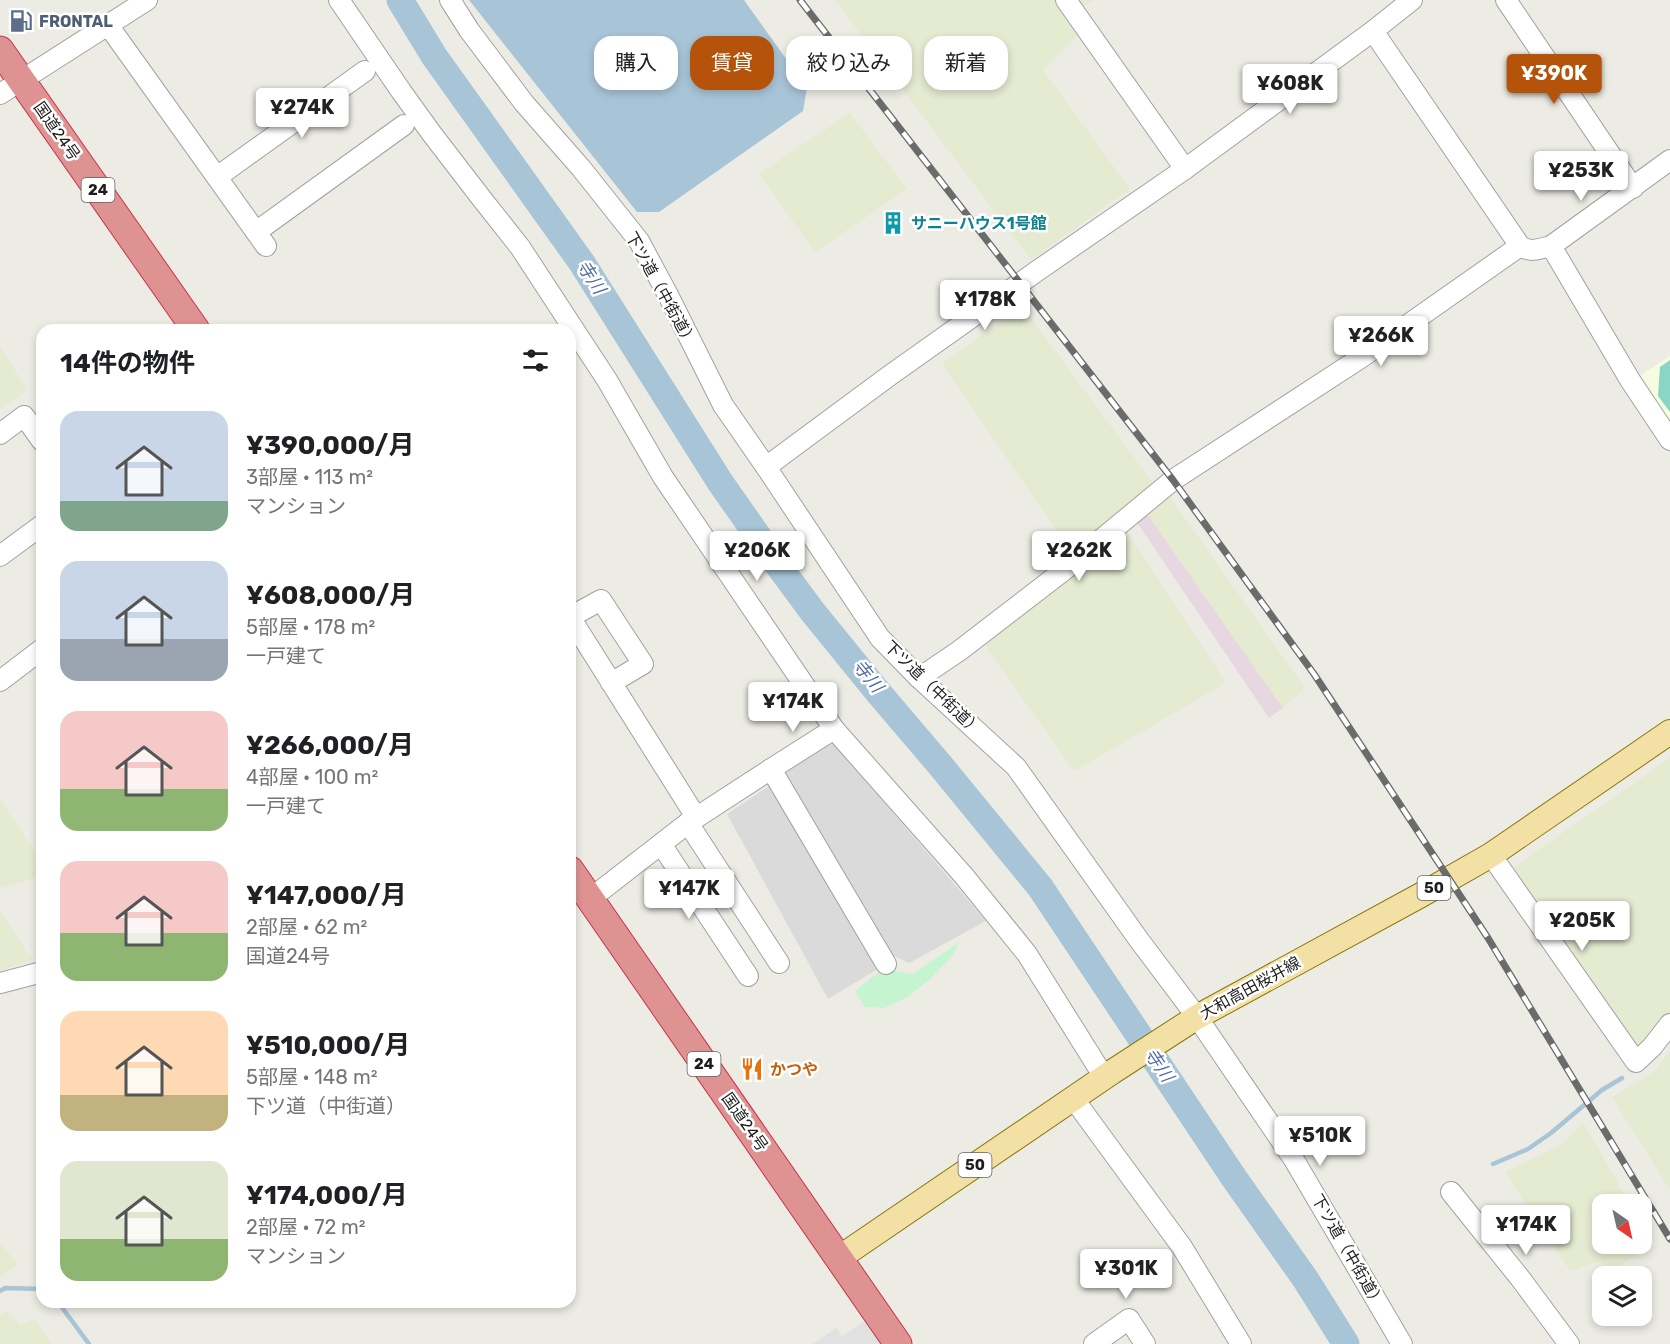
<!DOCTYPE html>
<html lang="ja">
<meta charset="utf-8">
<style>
body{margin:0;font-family:Rubik,"Noto Sans JP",sans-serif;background:#f6f6f6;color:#202124;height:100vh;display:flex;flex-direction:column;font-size:22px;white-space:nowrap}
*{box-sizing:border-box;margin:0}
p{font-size:20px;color:#757577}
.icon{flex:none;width:33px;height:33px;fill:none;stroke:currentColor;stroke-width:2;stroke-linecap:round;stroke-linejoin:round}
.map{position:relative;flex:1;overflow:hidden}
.drawer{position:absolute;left:36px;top:324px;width:540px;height:984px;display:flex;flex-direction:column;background:#fff;border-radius:18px;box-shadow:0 3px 9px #0003}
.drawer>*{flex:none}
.top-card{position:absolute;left:594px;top:36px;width:570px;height:54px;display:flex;gap:12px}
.needle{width:39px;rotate:146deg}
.buttons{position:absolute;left:1592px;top:1194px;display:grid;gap:12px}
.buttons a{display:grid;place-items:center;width:60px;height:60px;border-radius:12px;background:#fff;box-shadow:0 3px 9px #0003;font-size:30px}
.price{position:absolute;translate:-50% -51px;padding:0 14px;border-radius:6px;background:#fff;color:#222;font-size:20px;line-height:39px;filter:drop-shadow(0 2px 3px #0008)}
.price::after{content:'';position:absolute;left:50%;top:36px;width:18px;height:14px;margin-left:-9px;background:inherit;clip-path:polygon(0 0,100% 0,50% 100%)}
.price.active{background:#b45309;color:#fff}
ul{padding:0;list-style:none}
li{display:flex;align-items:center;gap:18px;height:150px;padding:0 24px}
li span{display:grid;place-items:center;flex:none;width:168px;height:120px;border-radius:18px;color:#555}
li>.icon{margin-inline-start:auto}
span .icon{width:72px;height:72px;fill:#fffc;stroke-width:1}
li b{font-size:26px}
h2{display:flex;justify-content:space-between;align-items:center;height:72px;padding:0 24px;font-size:26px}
.tag{padding:0 21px;border-radius:18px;background:#fff;box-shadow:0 3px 9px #0003;font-size:21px;line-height:54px}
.tag.active{background:#b45309;color:#fff}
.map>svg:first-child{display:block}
</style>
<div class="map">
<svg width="1670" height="1344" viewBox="0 0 1670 1344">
<rect width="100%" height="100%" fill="#edece4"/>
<g fill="#dbdada">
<polygon points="832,742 986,921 909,963 890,954 783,772"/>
<polygon points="769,786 886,964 828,999 727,814"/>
</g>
<polygon fill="#e6d7e0" points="1148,515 1283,708 1269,718 1136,521"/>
<polygon fill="#f6fcdf" points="1670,356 1670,423 1638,377"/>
<g fill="#e4ebd1">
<polygon points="835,0 1094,0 1071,14 1083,30 1043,70 1130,189 1031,260"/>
<polygon points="850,113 907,189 815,252 759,174"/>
<polygon points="1022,306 1156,487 1072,553 942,364"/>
<polygon points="0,346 27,390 0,409"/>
<polygon points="1170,497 1305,688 1283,708 1148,515"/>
<polygon points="1127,531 1226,683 1074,771 981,640"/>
<polygon points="1670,758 1670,1016 1635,1055 1510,871 1532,854"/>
<polygon points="0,800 42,862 42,876 0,888"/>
<polygon points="0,911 32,960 0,971"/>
<polygon points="1670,1051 1670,1190 1612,1097 1654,1072"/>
<polygon points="1583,1122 1630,1204 1602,1204 1602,1244 1641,1244 1641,1225 1652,1245 1609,1273 1601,1261 1570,1271 1505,1172 1561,1145"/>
<polygon points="0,1243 18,1264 0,1277"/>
<polygon points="6,1311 20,1325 35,1319 51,1344 0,1344 0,1316"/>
</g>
<path fill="#c5f4d1" d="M959 942 952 956 930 979 908 997 884 1008 865 1007 855 992C879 970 880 967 913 974Z"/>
<polygon fill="#89d6c6" points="1670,360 1670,412 1658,396 1660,367"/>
<polygon fill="#e1e1e1" points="864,1321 881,1344 813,1344 836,1328 842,1336"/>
<polygon fill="#a8c4d7" points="469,0 744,0 807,88 803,111 659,212 637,212"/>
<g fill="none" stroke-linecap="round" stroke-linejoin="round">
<g stroke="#a8c4d7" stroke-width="4.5">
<polyline points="1493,1164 1528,1149 1551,1133 1602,1090 1622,1078"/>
<polyline points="0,1291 5,1288 42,1289"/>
<polyline points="58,1302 89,1344"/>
</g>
<polyline stroke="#a8c4d7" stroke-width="27" points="400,0 434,56 582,263 720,482 781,569 812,611 877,691 940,765 1040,887 1234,1178 1306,1280 1346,1344"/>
<g stroke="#a1a1a1" stroke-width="22">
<g id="minor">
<polyline points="339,0 401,91 432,134 482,199 520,247 607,380 663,477 834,729 964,876 1027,954 1104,1077"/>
<polyline points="450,0 469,30 524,103 581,168 639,241 668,295 723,405 766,467 880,638 919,678 1016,767 1139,940 1197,1017 1293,1158 1402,1344"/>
<polyline points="1066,0 1185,169"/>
<polyline points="1506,0 1633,188"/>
<polyline points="108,25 266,246"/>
<path d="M1373 31 1520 246C1530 253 1540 249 1551 246L1670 160"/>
<polyline points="0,94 147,0"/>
<polyline points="217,177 365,71"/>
<polyline points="256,232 404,125"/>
<polyline points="1551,246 1630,380 1670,440"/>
<polyline points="0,434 24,416 42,441"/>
<polyline points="766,467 889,376 1037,271 1185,169 1373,31 1412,0"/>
<polyline points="0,556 42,525"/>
<polyline points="919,678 959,651 1063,571 1173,480 1362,357 1520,246"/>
<polyline points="0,681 42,649"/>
<polyline points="611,683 643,664 601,600 570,617 696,817"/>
<polyline points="771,769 834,729"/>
<polyline points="688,823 779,963"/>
<polyline points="661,844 748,976"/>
<polyline points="1491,855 1636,1062 1652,1047 1670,1024"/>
<polyline points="590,899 688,823 771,769 886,964"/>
<polyline points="0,983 42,972"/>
<polyline points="1073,1098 1182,1247 1241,1344"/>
<polyline points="1451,1192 1520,1278 1569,1344"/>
<polyline points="1094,1344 1129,1319 1145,1344"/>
</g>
</g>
<g stroke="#89770e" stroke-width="26">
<polyline id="major" points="839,1258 1112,1072 1197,1017 1421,895 1491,855 1670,732"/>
</g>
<g stroke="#c8344b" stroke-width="29">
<g id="highway">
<polyline points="0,50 196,330"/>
<polyline points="570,870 898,1344"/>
</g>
</g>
<use href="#minor" stroke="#fff" stroke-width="20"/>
<use href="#major" stroke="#f3e0a4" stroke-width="24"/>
<use href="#highway" stroke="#de9392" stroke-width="27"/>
<g stroke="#6b6b6b" stroke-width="7">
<polyline id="rail" points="800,0 1173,480 1314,674 1488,938 1670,1239"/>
</g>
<use href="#rail" stroke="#fff" stroke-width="4.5" stroke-dasharray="14" stroke-linecap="butt"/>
</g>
<defs>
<g id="fuel-bare" transform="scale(1.8)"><path d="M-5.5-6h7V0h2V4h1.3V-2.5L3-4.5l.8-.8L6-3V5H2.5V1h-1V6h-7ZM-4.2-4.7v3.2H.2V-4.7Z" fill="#5c6f8a" stroke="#fff" stroke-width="2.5" paint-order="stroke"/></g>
<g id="building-bare" transform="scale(1.8)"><path d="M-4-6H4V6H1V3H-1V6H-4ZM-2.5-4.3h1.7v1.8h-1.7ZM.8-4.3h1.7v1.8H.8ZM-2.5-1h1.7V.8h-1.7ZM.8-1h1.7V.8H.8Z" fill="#0f9aa8" stroke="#fff" stroke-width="2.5" paint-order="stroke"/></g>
<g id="restaurant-bare" transform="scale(1.8)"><path d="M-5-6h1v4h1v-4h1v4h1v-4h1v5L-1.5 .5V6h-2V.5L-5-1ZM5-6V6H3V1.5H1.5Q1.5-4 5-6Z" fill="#e8710a" stroke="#fff" stroke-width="2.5" paint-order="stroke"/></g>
</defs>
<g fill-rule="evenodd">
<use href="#fuel-bare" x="21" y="21"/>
<use href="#building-bare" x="893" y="223"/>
<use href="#restaurant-bare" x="752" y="1069"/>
</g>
<g text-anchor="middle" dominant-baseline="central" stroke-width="5" stroke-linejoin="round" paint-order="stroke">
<g fill="#fff" stroke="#616161" stroke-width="1.5">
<rect x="81.5" y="178" width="33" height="24" rx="4.5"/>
<rect x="1417.5" y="876" width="33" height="24" rx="4.5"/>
<rect x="687.5" y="1052" width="33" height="24" rx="4.5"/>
<rect x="958.5" y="1153" width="33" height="24" rx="4.5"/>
</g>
<g font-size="15" font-weight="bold" fill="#1d1d1d">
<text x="98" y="190">24</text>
<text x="1434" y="888">50</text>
<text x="704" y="1064">24</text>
<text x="975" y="1165">50</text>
</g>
<g font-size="16" font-weight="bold" fill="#4e5e75" stroke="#fff" text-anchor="start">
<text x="39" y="21">FRONTAL</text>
</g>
<g font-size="16" fill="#1d1d1d" stroke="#fff">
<text transform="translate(57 131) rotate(55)">国道24号</text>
<text transform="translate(661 289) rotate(61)">下ツ道（中街道）</text>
<text transform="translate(933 688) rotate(44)">下ツ道（中街道）</text>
<text transform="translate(1250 988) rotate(-29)">大和高田桜井線</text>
<text transform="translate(745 1122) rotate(55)">国道24号</text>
<text transform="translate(1348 1251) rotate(60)">下ツ道（中街道）</text>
</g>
<g font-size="16" font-weight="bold" fill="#0d838f" stroke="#fff" text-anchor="start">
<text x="911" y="223">サニーハウス1号館</text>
</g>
<g font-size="16" font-weight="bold" fill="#c56008" stroke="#fff" text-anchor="start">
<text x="770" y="1069">かつや</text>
</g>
<g font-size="18" font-style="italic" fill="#536ca4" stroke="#fff">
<text transform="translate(591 277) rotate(57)">寺川</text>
<text transform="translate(868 676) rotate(51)">寺川</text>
<text transform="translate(1159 1065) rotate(56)">寺川</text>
</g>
</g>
</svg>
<div class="buttons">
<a><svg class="needle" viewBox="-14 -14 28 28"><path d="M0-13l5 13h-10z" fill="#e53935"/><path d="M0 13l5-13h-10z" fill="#757577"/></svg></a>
<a><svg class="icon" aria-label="layers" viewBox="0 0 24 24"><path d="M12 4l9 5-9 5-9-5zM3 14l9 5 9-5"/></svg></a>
</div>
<b class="price active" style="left:1554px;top:105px">¥390K</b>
<b class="price" style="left:1290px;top:115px">¥608K</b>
<b class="price" style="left:302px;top:139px">¥274K</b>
<b class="price" style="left:1581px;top:202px">¥253K</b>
<b class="price" style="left:985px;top:331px">¥178K</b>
<b class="price" style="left:1381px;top:367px">¥266K</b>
<b class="price" style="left:757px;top:582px">¥206K</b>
<b class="price" style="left:1079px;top:582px">¥262K</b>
<b class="price" style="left:793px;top:733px">¥174K</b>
<b class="price" style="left:689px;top:920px">¥147K</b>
<b class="price" style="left:1582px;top:952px">¥205K</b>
<b class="price" style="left:1320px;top:1167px">¥510K</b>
<b class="price" style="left:1526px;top:1256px">¥174K</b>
<b class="price" style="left:1126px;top:1300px">¥301K</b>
<div class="top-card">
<a class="tag">購入</a>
<a class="tag active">賃貸</a>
<a class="tag">絞り込み</a>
<a class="tag">新着</a>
</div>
<section class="drawer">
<h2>14件の物件<svg class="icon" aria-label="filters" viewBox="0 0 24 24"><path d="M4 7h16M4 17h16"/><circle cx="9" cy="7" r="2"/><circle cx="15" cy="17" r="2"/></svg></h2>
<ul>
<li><span style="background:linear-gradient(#c9d6e8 75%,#7fa58c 0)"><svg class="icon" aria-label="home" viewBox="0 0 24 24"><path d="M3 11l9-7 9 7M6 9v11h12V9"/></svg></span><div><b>¥390,000/月</b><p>3部屋 · 113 m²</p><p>マンション</p></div></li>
<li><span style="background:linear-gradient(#c9d6e8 65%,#9aa5b1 0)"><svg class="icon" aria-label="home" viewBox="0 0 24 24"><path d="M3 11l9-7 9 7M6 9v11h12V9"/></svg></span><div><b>¥608,000/月</b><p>5部屋 · 178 m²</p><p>一戸建て</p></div></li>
<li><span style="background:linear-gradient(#f6c9c9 65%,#8fb573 0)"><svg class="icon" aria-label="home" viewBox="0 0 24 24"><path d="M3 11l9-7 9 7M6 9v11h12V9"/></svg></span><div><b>¥266,000/月</b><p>4部屋 · 100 m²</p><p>一戸建て</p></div></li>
<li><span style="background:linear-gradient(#f6c9c9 60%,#8fb573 0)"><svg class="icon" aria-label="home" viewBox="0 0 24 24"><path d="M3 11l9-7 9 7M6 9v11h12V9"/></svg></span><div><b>¥147,000/月</b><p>2部屋 · 62 m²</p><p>国道24号</p></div></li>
<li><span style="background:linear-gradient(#ffd9b3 70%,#c2b280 0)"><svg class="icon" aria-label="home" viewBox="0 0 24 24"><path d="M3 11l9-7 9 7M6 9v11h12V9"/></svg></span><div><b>¥510,000/月</b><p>5部屋 · 148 m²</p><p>下ツ道（中街道）</p></div></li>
<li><span style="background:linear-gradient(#dfe7d0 65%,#8fb573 0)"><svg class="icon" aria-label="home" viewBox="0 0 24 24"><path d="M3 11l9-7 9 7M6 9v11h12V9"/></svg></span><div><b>¥174,000/月</b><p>2部屋 · 72 m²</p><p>マンション</p></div></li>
</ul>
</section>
</div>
